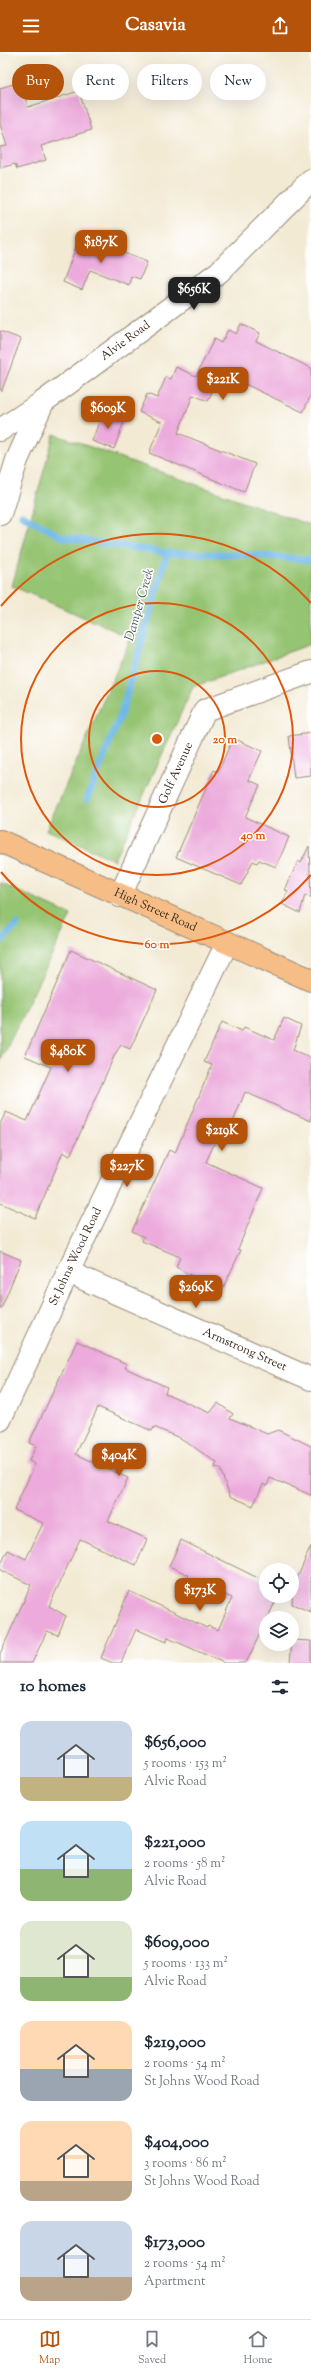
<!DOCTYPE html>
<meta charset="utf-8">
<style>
body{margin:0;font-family:"Sorts Mill Goudy",serif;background:#f6f6f7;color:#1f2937;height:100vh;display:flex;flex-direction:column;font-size:15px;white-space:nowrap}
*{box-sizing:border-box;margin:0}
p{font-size:13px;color:#747a83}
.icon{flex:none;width:22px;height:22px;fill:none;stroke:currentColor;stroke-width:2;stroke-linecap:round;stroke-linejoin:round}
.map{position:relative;height:1611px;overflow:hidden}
.sheet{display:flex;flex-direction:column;background:#fff;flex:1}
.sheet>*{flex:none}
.top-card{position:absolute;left:12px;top:12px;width:287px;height:36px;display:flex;gap:8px}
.fabs{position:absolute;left:259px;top:1511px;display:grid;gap:8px}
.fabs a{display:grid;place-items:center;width:40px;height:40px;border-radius:50%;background:#fff;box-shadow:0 4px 16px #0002;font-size:20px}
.price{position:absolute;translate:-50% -34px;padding:0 9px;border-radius:8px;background:#b45309;color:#fff;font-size:13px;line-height:26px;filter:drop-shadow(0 1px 2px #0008)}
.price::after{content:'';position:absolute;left:50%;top:24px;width:12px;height:9px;margin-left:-6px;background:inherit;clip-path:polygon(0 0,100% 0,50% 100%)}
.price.on{background:#222;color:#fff}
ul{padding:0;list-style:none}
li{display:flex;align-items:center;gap:12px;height:100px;padding:0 20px}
li span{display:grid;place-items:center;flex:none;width:112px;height:80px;border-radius:12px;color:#555}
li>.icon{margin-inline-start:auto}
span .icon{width:48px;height:48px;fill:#fffc;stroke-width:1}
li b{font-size:17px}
h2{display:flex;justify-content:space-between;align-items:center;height:48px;padding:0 20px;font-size:17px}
.pill{padding:0 14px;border-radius:18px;background:#fff;box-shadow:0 4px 16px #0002;font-size:14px;line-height:36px}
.pill.on{background:#b45309;color:#fff}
header{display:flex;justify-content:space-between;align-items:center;height:52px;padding:0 20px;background:#b45309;color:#fff;font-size:18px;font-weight:800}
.dock{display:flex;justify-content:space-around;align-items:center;height:56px;border-top:1px solid #e0e1e3;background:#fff;font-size:11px;color:#747a83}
.dock a{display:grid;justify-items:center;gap:2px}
.dock .on{color:#b45309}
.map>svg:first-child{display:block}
</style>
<header><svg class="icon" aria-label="menu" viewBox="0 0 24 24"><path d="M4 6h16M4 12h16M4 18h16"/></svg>Casavia<svg class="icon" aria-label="share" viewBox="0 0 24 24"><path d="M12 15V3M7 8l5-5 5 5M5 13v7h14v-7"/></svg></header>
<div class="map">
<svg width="311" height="1611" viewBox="0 0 311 1611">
<rect width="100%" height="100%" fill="#fff"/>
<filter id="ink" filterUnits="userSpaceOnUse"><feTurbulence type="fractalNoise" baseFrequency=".025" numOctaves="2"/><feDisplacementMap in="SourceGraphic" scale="8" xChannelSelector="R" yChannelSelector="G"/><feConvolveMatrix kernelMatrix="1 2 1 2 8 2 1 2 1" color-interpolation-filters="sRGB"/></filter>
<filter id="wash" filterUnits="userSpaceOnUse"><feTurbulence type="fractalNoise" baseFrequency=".012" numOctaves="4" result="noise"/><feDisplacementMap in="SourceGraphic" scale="16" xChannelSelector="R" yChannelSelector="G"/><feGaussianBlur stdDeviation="0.9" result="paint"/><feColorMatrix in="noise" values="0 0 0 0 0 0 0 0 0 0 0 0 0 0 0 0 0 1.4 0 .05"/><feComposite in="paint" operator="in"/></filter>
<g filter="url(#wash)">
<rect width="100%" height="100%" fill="#f3ead4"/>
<g fill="#95c472" stroke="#687748">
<polygon points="54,382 310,473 311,472 311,592 193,635 114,808 46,778 131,586 12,534"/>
<polygon points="0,831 71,863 0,1010"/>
</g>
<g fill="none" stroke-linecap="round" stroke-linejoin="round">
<g stroke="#6fb8e7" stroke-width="7">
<polyline points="22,463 62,485 167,501"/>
<polyline points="87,747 121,662 167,501 255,503 311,508"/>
<polyline points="0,890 17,873"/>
</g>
</g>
<g id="blocks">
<g fill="#ecabdc">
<polygon points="20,30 28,55 79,39 91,78 41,94 46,108 17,117 15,112 0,116 0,95 7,94 0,72 0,36"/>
<polygon points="80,184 147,210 140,227 131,224 129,233 90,218 82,238 63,230"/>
<polygon points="241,272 260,281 256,289 311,316 311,343 303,360 220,320 208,349 193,343 178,381 255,412 244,440 149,401 162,370 139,360 147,342 157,346 166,325 171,327 176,315 196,324 214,287 221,291 228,278 236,282"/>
<polygon points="0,279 21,287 2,338 0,338"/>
<polygon points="103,359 125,367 114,397 92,389"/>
<polygon points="311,681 311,724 294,726 289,684"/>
<polygon points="233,686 262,699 249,728 260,733 245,765 289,785 276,815 259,808 257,811 253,809 241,833 176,805 214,718 218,720"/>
<polygon points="309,794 311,846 305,843 300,861 282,852 288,839 285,838 298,809 301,811"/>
<polygon points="71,898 157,938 130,997 121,993 115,1002 70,1104 63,1100 35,1166 0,1151 0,1072 6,1060 27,1069 51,1015 25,1004"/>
<polygon points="284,966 301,974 293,998 311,1006 311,1069 245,1040 229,1080 221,1077 206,1110 263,1136 238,1197 241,1198 223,1236 208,1230 206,1232 176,1215 180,1205 142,1189 144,1185 132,1179 169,1098 175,1101 212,1013 204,1010 222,970 242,979 244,975 274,988"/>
<polygon points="0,1199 21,1208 1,1257 0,1257"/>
<polygon points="77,1289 127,1312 125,1316 167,1335 165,1341 210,1361 218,1351 233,1362 230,1366 267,1382 278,1378 311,1394 311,1443 270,1426 267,1434 263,1432 253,1454 230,1444 220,1417 215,1415 217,1411 182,1387 154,1375 152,1379 98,1355 76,1402 128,1426 108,1469 147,1487 136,1513 80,1487 49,1554 66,1564 58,1583 47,1579 32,1611 0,1611 0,1602 31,1533 0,1518 0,1514 8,1498 26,1507 43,1471 14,1458 35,1412 29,1409 36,1394 29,1391"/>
<polygon points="181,1488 266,1530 266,1544 278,1544 246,1611 224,1611 168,1586 166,1590 136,1577 121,1611 113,1611 101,1606 129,1539 207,1576 208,1574 218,1578 232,1546 187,1526 189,1523 169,1514"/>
<polygon points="311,1494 311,1560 292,1552 293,1536"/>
<polygon points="292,1588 311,1589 311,1611 290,1611"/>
</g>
</g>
</g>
<g filter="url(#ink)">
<use href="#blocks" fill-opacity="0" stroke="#978a79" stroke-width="1"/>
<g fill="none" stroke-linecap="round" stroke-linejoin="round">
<g stroke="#978a79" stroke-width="24">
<g id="minor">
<path id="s1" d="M0 378 43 350 219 220 311 128"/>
<polyline points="0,462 17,408 43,350"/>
<path id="s2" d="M120 844 205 658 311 620"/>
<path id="s3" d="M68 1220 311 1327"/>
<path id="s4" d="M0 1368 68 1220 227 891"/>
</g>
</g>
<g stroke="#978a79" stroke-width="24">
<g id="major">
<path id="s5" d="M0 789 311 928"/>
</g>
</g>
<use href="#minor" stroke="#fff" stroke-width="22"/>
<use href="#major" stroke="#f6be86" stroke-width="22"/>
</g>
</g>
<g fill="none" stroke="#df570d" stroke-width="2">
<circle cx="157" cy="687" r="68"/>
<circle cx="157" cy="687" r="136"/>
<path d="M311 823A205 205 0 0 1 1 820M1 554A205 205 0 0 1 311 551"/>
</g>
<g text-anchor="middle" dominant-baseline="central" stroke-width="3" stroke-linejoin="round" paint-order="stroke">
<g font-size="12" fill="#3b2a1e" stroke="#fff">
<text stroke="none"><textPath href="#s1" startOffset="154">Alvie Road</textPath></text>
<text stroke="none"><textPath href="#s2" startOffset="135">Golf Avenue</textPath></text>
<text stroke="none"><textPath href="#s5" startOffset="170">High Street Road</textPath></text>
<text stroke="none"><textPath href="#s4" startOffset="180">St Johns Wood Road</textPath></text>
<text stroke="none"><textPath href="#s3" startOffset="193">Armstrong Street</textPath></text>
</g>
<g font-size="13" font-style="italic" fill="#4d5c64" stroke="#fff">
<text transform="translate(140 553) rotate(-74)">Damper Creek</text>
</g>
</g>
<circle cx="157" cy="687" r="6" fill="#df570d" stroke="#fff" stroke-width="2"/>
<g font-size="12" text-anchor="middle" font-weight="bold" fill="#df570d" stroke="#fff" stroke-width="3" stroke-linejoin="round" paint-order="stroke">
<text x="225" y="691">20 m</text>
<text x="253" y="787">40 m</text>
<text x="157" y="896">60 m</text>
</g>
</svg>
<div class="fabs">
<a><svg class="icon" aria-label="locate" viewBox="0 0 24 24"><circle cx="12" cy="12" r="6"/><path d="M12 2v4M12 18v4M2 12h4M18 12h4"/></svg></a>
<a><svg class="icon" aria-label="layers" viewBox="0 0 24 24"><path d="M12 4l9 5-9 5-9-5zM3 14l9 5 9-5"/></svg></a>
</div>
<b class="price" style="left:101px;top:212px">$187K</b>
<b class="price on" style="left:194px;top:259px">$656K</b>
<b class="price" style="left:223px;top:349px">$221K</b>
<b class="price" style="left:108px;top:378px">$609K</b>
<b class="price" style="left:68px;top:1021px">$480K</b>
<b class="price" style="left:222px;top:1100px">$219K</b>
<b class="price" style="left:127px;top:1136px">$227K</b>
<b class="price" style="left:196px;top:1257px">$269K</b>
<b class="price" style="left:119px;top:1425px">$404K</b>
<b class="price" style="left:200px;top:1560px">$173K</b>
<div class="top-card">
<a class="pill on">Buy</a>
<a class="pill">Rent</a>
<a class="pill">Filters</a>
<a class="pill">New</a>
</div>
</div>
<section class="sheet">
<h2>10 homes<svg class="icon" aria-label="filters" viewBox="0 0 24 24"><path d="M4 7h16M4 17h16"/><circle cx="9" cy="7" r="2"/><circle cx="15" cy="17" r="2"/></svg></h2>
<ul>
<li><span style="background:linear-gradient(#c9d6e8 70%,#c2b280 0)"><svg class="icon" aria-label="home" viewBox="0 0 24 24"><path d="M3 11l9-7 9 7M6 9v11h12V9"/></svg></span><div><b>$656,000</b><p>5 rooms · 153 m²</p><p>Alvie Road</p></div></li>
<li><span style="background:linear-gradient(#bfe0f5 60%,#8fb573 0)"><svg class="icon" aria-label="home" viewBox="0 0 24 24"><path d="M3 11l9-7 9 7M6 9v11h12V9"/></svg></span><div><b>$221,000</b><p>2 rooms · 58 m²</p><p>Alvie Road</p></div></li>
<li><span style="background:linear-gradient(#dfe7d0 70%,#8fb573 0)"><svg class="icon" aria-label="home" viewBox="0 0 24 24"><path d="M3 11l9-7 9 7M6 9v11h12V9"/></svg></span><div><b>$609,000</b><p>5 rooms · 133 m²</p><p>Alvie Road</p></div></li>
<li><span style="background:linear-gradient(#ffd9b3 60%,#9aa5b1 0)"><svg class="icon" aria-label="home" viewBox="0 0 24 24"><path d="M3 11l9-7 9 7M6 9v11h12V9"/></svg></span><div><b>$219,000</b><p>2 rooms · 54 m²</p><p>St Johns Wood Road</p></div></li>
<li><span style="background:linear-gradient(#ffd9b3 75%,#b9a48a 0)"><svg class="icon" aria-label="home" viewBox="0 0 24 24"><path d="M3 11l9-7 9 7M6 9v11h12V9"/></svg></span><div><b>$404,000</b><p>3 rooms · 86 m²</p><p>St Johns Wood Road</p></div></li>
<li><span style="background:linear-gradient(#c9d6e8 70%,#b9a48a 0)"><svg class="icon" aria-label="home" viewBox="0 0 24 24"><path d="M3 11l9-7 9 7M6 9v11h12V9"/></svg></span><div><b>$173,000</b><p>2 rooms · 54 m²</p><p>Apartment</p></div></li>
</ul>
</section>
<nav class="dock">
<a class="on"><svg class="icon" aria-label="map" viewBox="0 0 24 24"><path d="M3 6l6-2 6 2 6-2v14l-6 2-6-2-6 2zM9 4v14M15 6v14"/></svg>Map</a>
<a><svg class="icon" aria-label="saved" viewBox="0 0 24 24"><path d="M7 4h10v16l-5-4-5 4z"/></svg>Saved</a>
<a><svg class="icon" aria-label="home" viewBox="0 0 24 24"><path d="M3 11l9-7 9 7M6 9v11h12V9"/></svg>Home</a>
</nav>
